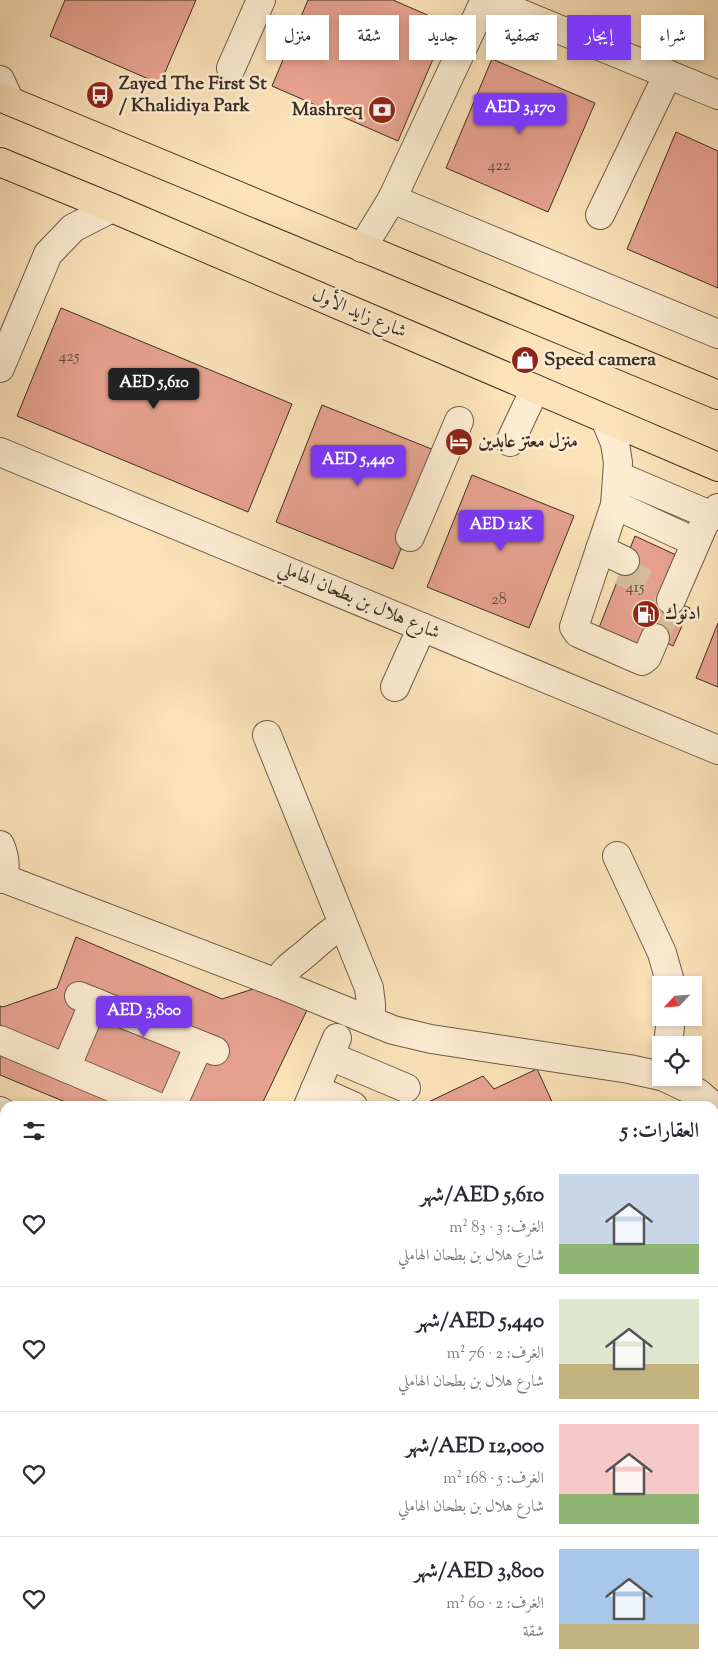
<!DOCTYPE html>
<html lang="ar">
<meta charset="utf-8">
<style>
body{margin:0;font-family:"Sorts Mill Goudy",Amiri,serif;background:#f7f7f7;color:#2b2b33;direction:rtl;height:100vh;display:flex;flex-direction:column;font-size:19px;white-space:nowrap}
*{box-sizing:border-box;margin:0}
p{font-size:16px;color:#7c7c81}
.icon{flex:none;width:28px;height:28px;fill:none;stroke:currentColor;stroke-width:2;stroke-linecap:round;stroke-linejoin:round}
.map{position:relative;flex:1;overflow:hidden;direction:ltr}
.panel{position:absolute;left:0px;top:1101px;width:719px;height:571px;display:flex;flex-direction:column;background:#fff;border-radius:15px 15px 0 0;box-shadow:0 2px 8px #0003;direction:rtl}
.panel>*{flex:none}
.hud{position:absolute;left:15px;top:15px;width:689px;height:45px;direction:rtl;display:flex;gap:10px}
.needle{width:32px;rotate:244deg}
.fabs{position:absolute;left:652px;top:976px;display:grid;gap:10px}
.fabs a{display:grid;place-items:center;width:50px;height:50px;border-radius:0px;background:#fff;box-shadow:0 2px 8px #0003;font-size:25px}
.price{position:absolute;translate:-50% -42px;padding:0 11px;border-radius:5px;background:#7c3aed;color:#fff;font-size:16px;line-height:32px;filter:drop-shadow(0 1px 2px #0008)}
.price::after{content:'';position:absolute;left:50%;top:30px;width:15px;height:11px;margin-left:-8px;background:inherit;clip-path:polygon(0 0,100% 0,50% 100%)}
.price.active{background:#222;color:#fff}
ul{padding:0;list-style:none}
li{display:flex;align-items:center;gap:15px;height:125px;padding:0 20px}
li+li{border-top:1px solid #e1e1e2}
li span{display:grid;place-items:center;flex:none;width:140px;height:100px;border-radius:0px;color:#555}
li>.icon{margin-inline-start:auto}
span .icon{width:60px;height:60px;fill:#fffc;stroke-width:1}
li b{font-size:21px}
h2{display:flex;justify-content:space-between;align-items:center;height:60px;padding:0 20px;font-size:21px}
.pill{padding:0 18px;border-radius:0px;background:#fff;box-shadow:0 2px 8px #0003;font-size:18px;line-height:45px}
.pill.active{background:#7c3aed;color:#fff}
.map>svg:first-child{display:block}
</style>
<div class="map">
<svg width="718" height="1672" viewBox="0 0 718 1672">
<rect width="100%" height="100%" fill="#fbe2b9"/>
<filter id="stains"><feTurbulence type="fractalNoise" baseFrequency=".004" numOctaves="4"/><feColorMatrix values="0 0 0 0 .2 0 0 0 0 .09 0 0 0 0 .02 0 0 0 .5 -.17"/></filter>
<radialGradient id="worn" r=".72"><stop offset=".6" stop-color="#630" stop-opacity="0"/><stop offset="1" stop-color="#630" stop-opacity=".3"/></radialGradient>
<g fill="#e7a290" stroke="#3b2f23">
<polygon points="65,0 196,0 160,84 50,36"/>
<polygon points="308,0 393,0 448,24 398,141 272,86"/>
<polygon points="492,59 595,103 548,212 446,168"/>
<polygon points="676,132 718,151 718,288 627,249"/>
<polygon points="61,308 292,404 248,512 17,416"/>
<polygon points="322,405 439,452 393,569 276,522"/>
<polygon points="472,475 574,516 529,628 427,587"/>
<polygon points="635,536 676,555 659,595 690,608 673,646 644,632 635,654 595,638"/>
<polygon points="718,623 718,687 696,678"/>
<polygon points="76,937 222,999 253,989 307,1010 261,1106 75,1106 0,1075 0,1006 3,1007 57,988"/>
<polygon points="537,1069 554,1106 420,1106 483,1076 494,1089"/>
<polygon points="0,1142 5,1148 5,1229 0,1223"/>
<polygon points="718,1247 718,1479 714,1481 714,1249"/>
<polygon points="5,1277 5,1410 0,1422 0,1288"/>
<polygon points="0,1425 5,1427 5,1467 0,1477"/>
<polygon points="0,1492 5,1498 5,1610 0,1614"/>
<polygon points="718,1625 718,1643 714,1641 714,1634"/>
<polygon points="714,1655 718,1657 718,1672 699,1672 701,1668 714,1668"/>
<polygon points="308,1668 323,1668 316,1672 312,1672"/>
<polygon points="649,1668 685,1668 683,1672 647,1672"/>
</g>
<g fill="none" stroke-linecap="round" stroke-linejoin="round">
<g stroke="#d5be9b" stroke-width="28" stroke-dasharray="28 14" stroke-linecap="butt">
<polyline points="621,571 662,590"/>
<polyline points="655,638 671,600"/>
</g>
<g stroke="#6b5c48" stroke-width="30">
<g id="minor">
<polyline points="488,0 718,95"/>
<polyline points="231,68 261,0"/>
<polyline points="0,80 10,101"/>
<polyline points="392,199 718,334"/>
<polyline points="600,215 668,74"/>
<polyline points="362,248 392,199 485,0"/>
<polyline points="0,368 48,254 73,228 112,208"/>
<polyline points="605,419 615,443 618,463 615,505 574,627 578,633 642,661 647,657 655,638"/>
<polyline points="510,442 535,389"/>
<polyline points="0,452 718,750"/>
<polyline points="618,476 710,515"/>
<polyline points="615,505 695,542"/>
<polyline points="410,537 459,421"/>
<polyline points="600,549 625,561"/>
<polyline points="671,600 704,524 718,508"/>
<polyline points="395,687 422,627"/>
<polyline points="267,735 369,988 371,1004 371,1021"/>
<path d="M0 845C5 856 6 867 3 879"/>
<polyline points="617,856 662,953 671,985"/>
<polyline points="0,877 277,983 393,1030 431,1039 629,1069 661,1076"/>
<path d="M277 983C285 967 298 961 311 949 321 940 330 932 342 925"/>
<polyline points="79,996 215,1051"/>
<polyline points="0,1040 156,1106"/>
<polyline points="668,1045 671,1018"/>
<polyline points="330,1056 406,1088"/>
<polyline points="66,1068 94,1002"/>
<polyline points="666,1078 698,1093 718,1110"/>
<polyline points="315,1089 353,1106"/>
<polyline points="172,1106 199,1045"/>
<polyline points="308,1106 337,1038"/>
<polyline points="0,1111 5,1114"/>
<polyline points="714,1519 718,1517"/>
<polyline points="15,1668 26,1672"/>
<polyline points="273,1668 282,1672"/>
<polyline points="597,1668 607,1672"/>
<polyline points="91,1672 93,1668"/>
<polyline points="623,1672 633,1668"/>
</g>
</g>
<g stroke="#3b2f23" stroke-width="30">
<g id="major">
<polyline points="0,97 718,395"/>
<polyline points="0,162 112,208 718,467"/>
</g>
</g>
<use href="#minor" stroke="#fcecd2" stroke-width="28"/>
<use href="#major" stroke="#fbe2b9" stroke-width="28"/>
</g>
<defs>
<g id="bus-disc" transform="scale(1.4375)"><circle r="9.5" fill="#8f2418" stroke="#fcecd2"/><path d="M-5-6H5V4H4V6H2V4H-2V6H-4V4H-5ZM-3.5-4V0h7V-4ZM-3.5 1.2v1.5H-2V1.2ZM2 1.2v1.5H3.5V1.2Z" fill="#fff"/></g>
<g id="bank-disc" transform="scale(1.4375)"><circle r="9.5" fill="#8f2418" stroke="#fcecd2"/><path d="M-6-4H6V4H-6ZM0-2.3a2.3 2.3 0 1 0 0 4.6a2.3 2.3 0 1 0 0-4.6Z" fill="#fff"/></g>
<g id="shop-disc" transform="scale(1.4375)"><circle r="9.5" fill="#8f2418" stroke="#fcecd2"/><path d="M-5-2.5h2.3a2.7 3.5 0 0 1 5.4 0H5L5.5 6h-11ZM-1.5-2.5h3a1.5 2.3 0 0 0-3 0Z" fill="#fff"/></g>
<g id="hotel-disc" transform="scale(1.4375)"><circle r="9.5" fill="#8f2418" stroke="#fcecd2"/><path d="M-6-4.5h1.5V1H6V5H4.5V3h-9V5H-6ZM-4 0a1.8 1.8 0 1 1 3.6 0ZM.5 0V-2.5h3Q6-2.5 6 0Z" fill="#fff"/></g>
<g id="fuel-disc" transform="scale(1.4375)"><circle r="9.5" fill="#8f2418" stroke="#fcecd2"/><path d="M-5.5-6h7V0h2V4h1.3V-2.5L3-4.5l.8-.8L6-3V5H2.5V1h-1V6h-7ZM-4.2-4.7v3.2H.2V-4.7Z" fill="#fff"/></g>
</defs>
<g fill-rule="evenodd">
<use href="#bus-disc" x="100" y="95"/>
<use href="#bank-disc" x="382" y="110"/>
<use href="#shop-disc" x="525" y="360"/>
<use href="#hotel-disc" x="459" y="442"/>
<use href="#fuel-disc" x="646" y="614"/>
</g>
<g text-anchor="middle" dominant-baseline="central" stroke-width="5" stroke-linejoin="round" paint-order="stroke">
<g font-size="16" fill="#664c3e">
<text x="499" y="166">422</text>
<text x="69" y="357">425</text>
<text x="635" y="588">415</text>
<text x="499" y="600">28</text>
</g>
<g font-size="19" font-weight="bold" fill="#3b2f23" stroke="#fcecd2" text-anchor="start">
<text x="119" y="84">Zayed The First St<tspan x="119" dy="22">/ Khalidiya Park</tspan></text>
<text x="363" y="110" text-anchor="end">Mashreq</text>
<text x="544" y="360">Speed camera</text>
<text x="478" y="442">منزل معتز عابدين</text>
<text x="665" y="614">ادنوك</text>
</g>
<g font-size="19" fill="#3b2f23" stroke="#fcecd2">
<text transform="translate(359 314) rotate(23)">شارع زايد الأول</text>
<text transform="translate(359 601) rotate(23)">شارع هلال بن بطحان الهاملي</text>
</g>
</g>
<rect width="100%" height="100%" filter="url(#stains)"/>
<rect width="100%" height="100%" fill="url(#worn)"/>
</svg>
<div class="fabs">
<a><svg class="needle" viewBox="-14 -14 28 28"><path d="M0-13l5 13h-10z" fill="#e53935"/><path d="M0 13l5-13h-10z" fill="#7c7c81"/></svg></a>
<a><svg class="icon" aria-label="locate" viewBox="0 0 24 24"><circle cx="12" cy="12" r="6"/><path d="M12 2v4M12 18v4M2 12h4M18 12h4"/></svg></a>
</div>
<b class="price" style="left:520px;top:135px">AED 3,170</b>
<b class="price active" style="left:154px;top:410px">AED 5,610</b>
<b class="price" style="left:358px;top:487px">AED 5,440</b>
<b class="price" style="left:501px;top:552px">AED 12K</b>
<b class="price" style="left:144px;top:1038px">AED 3,800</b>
<div class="hud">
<a class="pill">شراء</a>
<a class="pill active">إيجار</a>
<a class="pill">تصفية</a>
<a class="pill">جديد</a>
<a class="pill">شقة</a>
<a class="pill">منزل</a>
</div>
<section class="panel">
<h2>العقارات: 5<svg class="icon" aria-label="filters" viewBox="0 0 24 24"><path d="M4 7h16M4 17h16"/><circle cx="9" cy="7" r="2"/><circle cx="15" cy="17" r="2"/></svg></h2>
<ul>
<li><span style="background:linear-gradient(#c9d6e8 70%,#8fb573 0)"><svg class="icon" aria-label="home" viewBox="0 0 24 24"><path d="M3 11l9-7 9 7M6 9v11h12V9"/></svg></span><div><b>AED 5,610/شهر</b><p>الغرف: 3 · 83 m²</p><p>شارع هلال بن بطحان الهاملي</p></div><svg class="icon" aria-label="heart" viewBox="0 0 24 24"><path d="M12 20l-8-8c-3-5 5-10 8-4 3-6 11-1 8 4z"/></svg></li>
<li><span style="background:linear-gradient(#dfe7d0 65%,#c2b280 0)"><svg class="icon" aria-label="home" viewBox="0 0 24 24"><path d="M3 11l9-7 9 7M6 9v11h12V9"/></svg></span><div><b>AED 5,440/شهر</b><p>الغرف: 2 · 76 m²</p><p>شارع هلال بن بطحان الهاملي</p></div><svg class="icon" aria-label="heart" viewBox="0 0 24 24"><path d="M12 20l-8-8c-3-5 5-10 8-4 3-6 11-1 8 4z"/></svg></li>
<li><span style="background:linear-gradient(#f6c9c9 70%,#8fb573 0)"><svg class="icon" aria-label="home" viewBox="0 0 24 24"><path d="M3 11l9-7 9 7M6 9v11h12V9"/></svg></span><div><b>AED 12,000/شهر</b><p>الغرف: 5 · 168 m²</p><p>شارع هلال بن بطحان الهاملي</p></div><svg class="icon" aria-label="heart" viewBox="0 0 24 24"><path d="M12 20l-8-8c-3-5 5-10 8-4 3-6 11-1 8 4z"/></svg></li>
<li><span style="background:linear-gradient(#a9c7e8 75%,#c2b280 0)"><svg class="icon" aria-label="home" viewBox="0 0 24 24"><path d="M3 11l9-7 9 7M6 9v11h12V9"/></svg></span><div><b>AED 3,800/شهر</b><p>الغرف: 2 · 60 m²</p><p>شقة</p></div><svg class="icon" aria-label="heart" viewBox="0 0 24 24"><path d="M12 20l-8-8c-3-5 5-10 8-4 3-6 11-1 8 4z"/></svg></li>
</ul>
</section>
</div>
